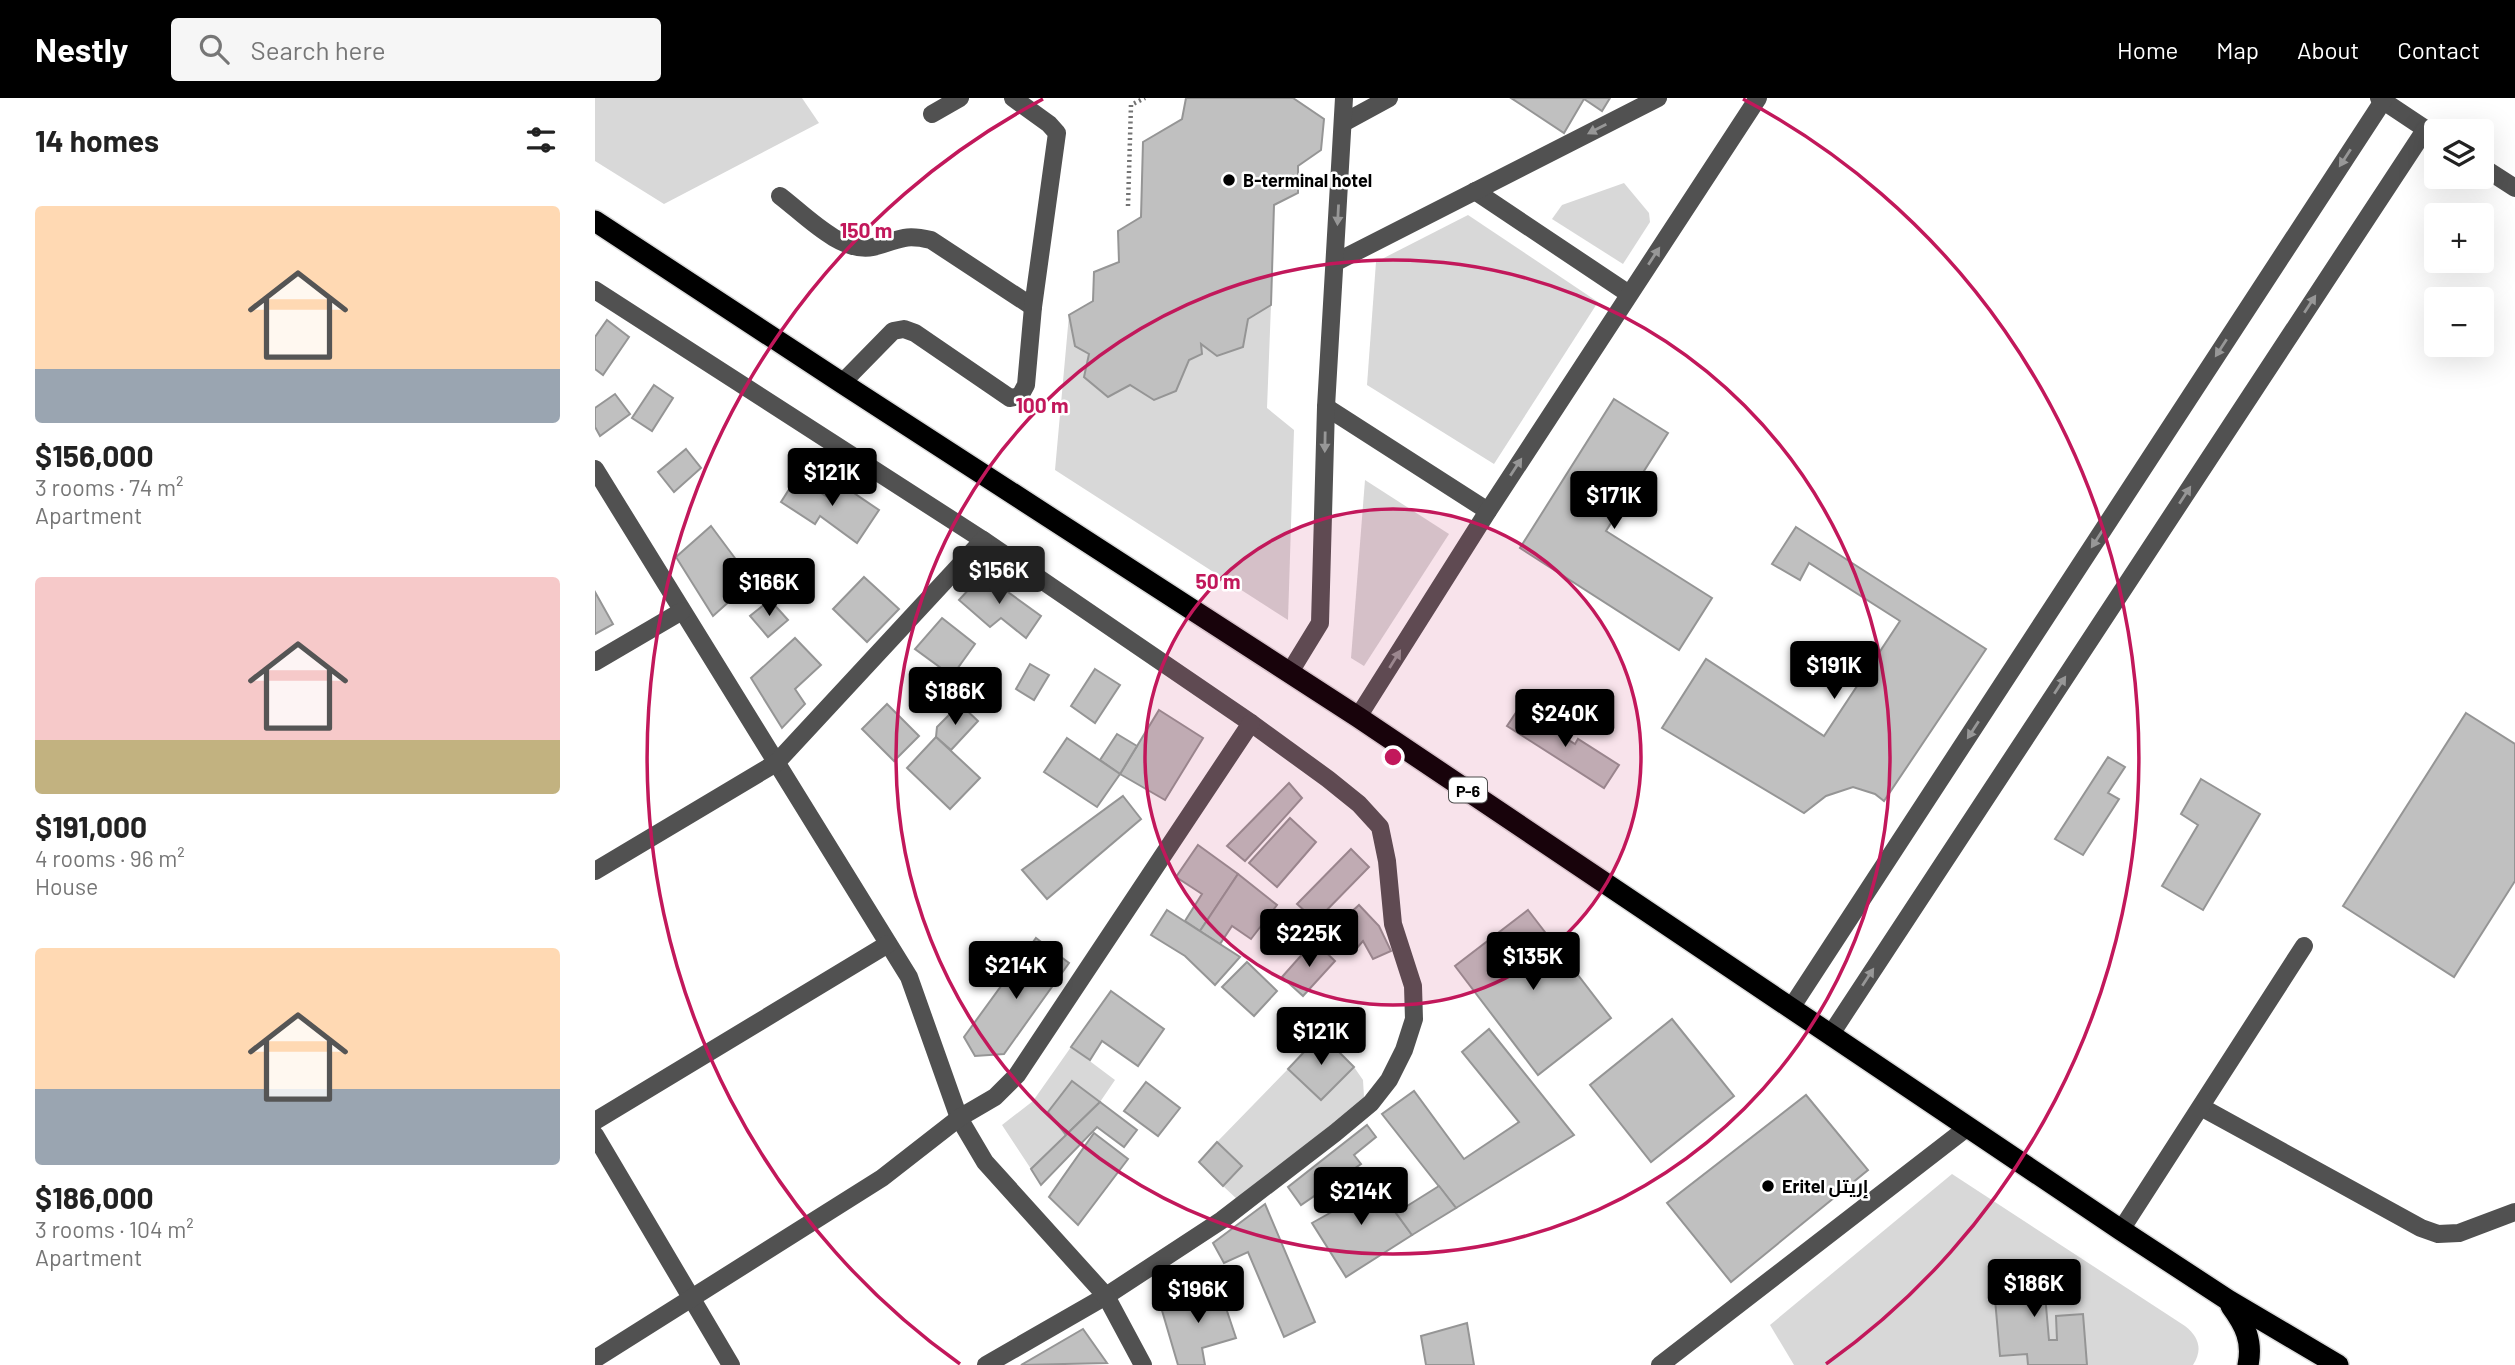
<!DOCTYPE html>
<meta charset="utf-8">
<style>
body{margin:0;font-family:Barlow,Cairo,sans-serif;background:#f6f6f6;color:#222;height:100vh;display:flex;flex-direction:column;font-size:26px;white-space:nowrap}
*{box-sizing:border-box;margin:0}
p{font-size:23px;color:#767676}
.icon{flex:none;width:38px;height:38px;fill:none;stroke:currentColor;stroke-width:2;stroke-linecap:round;stroke-linejoin:round}
.map{position:relative;flex:1;overflow:hidden}
.drawer{display:flex;flex-direction:column;background:#fff;width:595px}
.drawer>*{flex:none}
.buttons{position:absolute;left:1829px;top:21px;display:grid;gap:14px}
.buttons a{display:grid;place-items:center;width:70px;height:70px;border-radius:7px;background:#fff;box-shadow:0 7px 28px #0002;font-size:35px}
.price{position:absolute;translate:-50% -60px;padding:0 16px;border-radius:7px;background:#000;color:#fff;font-size:23px;line-height:46px;filter:drop-shadow(0 2px 4px #0008)}
.price::after{content:'';position:absolute;left:50%;top:42px;width:21px;height:16px;margin-left:-10px;background:inherit;clip-path:polygon(0 0,100% 0,50% 100%)}
.price.selected{background:#222;color:#fff}
ul{padding:0;list-style:none}
li{display:grid;align-content:center;gap:14px;height:371px;padding:0 35px}
li span{display:grid;place-items:center;height:217px;border-radius:7px;color:#555}
li>.icon{margin-inline-start:auto}
span .icon{width:126px;height:126px;fill:#fffc;stroke-width:1}
li b{font-size:30px}
h2{display:flex;justify-content:space-between;align-items:center;height:84px;padding:0 35px;font-size:30px}
header{display:flex;align-items:center;gap:42px;box-sizing:border-box;height:98px;padding:0 35px;background:#000;color:#fff}
header strong{font-size:33px}
nav{display:flex;gap:38px;margin-inline-start:auto;font-size:24px}
.search{width:490px;height:63px;background:#f6f6f6;display:flex;align-items:center;gap:18px;box-sizing:border-box;padding:0 24px;border-radius:7px;color:#767676;font-size:26px}
main{display:flex;flex:1;min-height:0}
.map>svg:first-child{display:block}
</style>
<header>
<strong>Nestly</strong>
<div class="search"><svg class="icon" aria-label="search" viewBox="0 0 24 24"><circle cx="10" cy="10" r="6"/><path d="M15 15l6 6"/></svg>Search here</div>
<nav><a>Home</a><a>Map</a><a>About</a><a>Contact</a></nav>
</header>
<main>
<section class="drawer">
<h2>14 homes<svg class="icon" aria-label="filters" viewBox="0 0 24 24"><path d="M4 7h16M4 17h16"/><circle cx="9" cy="7" r="2"/><circle cx="15" cy="17" r="2"/></svg></h2>
<ul>
<li><span style="background:linear-gradient(#ffd9b3 75%,#9aa5b1 0)"><svg class="icon" aria-label="home" viewBox="0 0 24 24"><path d="M3 11l9-7 9 7M6 9v11h12V9"/></svg></span><div><b>$156,000</b><p>3 rooms · 74 m²</p><p>Apartment</p></div></li>
<li><span style="background:linear-gradient(#f6c9c9 75%,#c2b280 0)"><svg class="icon" aria-label="home" viewBox="0 0 24 24"><path d="M3 11l9-7 9 7M6 9v11h12V9"/></svg></span><div><b>$191,000</b><p>4 rooms · 96 m²</p><p>House</p></div></li>
<li><span style="background:linear-gradient(#ffd9b3 65%,#9aa5b1 0)"><svg class="icon" aria-label="home" viewBox="0 0 24 24"><path d="M3 11l9-7 9 7M6 9v11h12V9"/></svg></span><div><b>$186,000</b><p>3 rooms · 104 m²</p><p>Apartment</p></div></li>
</ul>
</section>
<div class="map">
<svg width="1920" height="1267" viewBox="0 0 1920 1267">
<rect width="100%" height="100%" fill="#fff"/>
<g fill="#d8d8d8">
<polygon points="0,0 207,0 224,25 69,106 0,63"/>
<polygon points="1029,85 1054,115 1055,124 1028,166 957,121 967,107"/>
<polygon points="873,117 1003,204 899,366 772,287 781,164"/>
<polygon points="676,207 672,310 699,332 693,522 460,372 474,217 480,248 494,256 490,280 513,299 535,287 559,302 581,293 594,262 607,256 606,246 622,258 648,249 653,221"/>
<polygon points="770,382 854,436 769,568 756,560"/>
<polygon points="476,949 520,982 505,1004 477,984 453,1014 471,1037 436,1071 407,1027 438,1003"/>
<polygon points="759,969 768,982 769,999 644,1103 628,1088 647,1068 622,1044 693,971 725,1002"/>
<path d="M1357 1076 1590 1228C1604 1239 1608 1252 1598 1267H1199L1175 1227Z"/>
</g>
<g fill="#c0c0c0" stroke="#959595" stroke-width="2">
<polygon points="591,0 698,0 729,21 726,52 703,68 703,95 679,107 676,207 653,221 648,249 622,258 606,246 607,256 594,262 581,293 559,302 535,287 513,299 489,279 494,256 480,248 474,217 498,203 499,174 524,164 523,133 546,119 548,44 587,21"/>
<polygon points="916,0 1015,0 1007,13 989,1 969,35"/>
<polygon points="12,222 34,239 8,277 0,271 0,239"/>
<polygon points="59,287 78,300 57,333 37,320"/>
<polygon points="20,296 35,316 5,338 0,329 0,310"/>
<polygon points="1019,301 1073,335 1011,433 1117,500 1084,552 925,450"/>
<polygon points="91,351 106,370 79,394 63,374"/>
<polygon points="202,379 234,400 244,385 284,412 262,445 225,418 220,426 186,404"/>
<polygon points="116,428 157,483 118,518 81,459"/>
<polygon points="1201,429 1391,551 1289,703 1280,696 1258,689 1231,698 1209,715 1067,630 1111,561 1229,638 1305,523 1214,465 1205,482 1177,466"/>
<polygon points="388,476 446,518 431,540 406,520 395,529 364,502"/>
<polygon points="269,479 304,511 272,544 238,511"/>
<polygon points="0,494 18,526 0,536"/>
<polygon points="175,502 193,522 173,539 155,518"/>
<polygon points="347,520 380,546 357,578 320,551"/>
<polygon points="200,540 226,567 200,591 210,606 187,630 156,580"/>
<polygon points="435,566 454,577 439,602 421,591"/>
<polygon points="500,571 525,587 500,625 476,608"/>
<polygon points="292,606 324,638 299,663 267,631"/>
<polygon points="365,606 383,623 356,652 341,639 342,629"/>
<polygon points="924,610 980,646 983,641 1024,667 1009,690 912,628"/>
<polygon points="564,612 608,640 570,702 525,676"/>
<polygon points="1871,615 1920,646 1920,783 1859,879 1748,808"/>
<polygon points="522,636 542,648 525,676 505,662"/>
<polygon points="341,639 385,680 355,711 312,670"/>
<polygon points="472,640 525,676 502,709 449,674"/>
<polygon points="1513,659 1530,669 1513,695 1524,701 1488,757 1460,741"/>
<polygon points="1606,681 1665,716 1608,812 1567,788 1603,727 1586,716"/>
<polygon points="694,685 707,700 650,763 632,748"/>
<polygon points="528,698 546,721 452,801 427,772"/>
<polygon points="695,720 721,744 682,789 654,765"/>
<polygon points="603,747 643,776 605,833 590,823 607,796 581,779"/>
<polygon points="756,751 774,769 721,823 702,806"/>
<polygon points="643,776 682,807 656,841 637,828 625,846 605,833"/>
<polygon points="764,807 784,828 796,853 778,861 768,843 761,851 740,829"/>
<polygon points="572,812 645,859 620,887 590,858 556,837"/>
<polygon points="933,812 1016,920 943,977 860,868"/>
<polygon points="441,840 474,865 409,956 380,958 369,939"/>
<polygon points="719,843 740,863 708,898 687,879"/>
<polygon points="652,864 682,893 659,918 627,889"/>
<polygon points="516,893 569,931 543,968 507,943 495,962 476,949"/>
<polygon points="1077,921 1139,998 1056,1064 995,987"/>
<polygon points="894,931 979,1037 861,1110 787,1016 819,993 869,1061 924,1024 867,954"/>
<polygon points="726,936 759,969 726,1002 693,971"/>
<polygon points="477,983 505,1004 471,1037 453,1014"/>
<polygon points="551,984 585,1010 563,1038 529,1013"/>
<polygon points="1211,997 1273,1072 1136,1184 1072,1105"/>
<polygon points="505,1004 542,1032 529,1049 502,1029 446,1087 436,1071"/>
<polygon points="772,1027 781,1039 759,1057 766,1066 706,1107 693,1089"/>
<polygon points="499,1035 533,1061 483,1127 454,1099"/>
<polygon points="622,1044 647,1068 628,1088 604,1064"/>
<polygon points="774,1078 817,1137 751,1179 717,1125 742,1111 736,1103"/>
<polygon points="844,1088 861,1110 817,1137 801,1115"/>
<polygon points="670,1106 720,1224 689,1239 653,1154 629,1165 618,1145"/>
<polygon points="1447,1162 1454,1242 1462,1242 1461,1218 1488,1216 1492,1267 1433,1267 1432,1256 1405,1258 1397,1167"/>
<polygon points="623,1186 641,1240 607,1250 610,1267 583,1267 566,1209"/>
<polygon points="872,1225 879,1267 831,1267 826,1238"/>
<polygon points="488,1231 512,1265 426,1267"/>
</g>
<g fill="none" stroke-linecap="round" stroke-linejoin="round">
<g stroke="#dbdbdb" stroke-width="24">
<g id="highway">
<polyline points="0,123 247,285 763,619 1526,1132 1633,1202 1743,1267"/>
<path d="M1636 1208C1650 1227 1658 1243 1653 1267"/>
</g>
</g>
<polyline stroke="#737373" stroke-width="4.5" stroke-dasharray="2 3.5" stroke-linecap="butt" points="533,108 536,7 550,0"/>
<g stroke="#515151" stroke-width="18">
<polyline points="1784,0 1841,38"/>
<polyline points="337,16 365,0"/>
<polyline points="748,25 794,0"/>
<polyline points="1886,68 1920,90"/>
<polyline points="880,93 1034,196"/>
<path d="M185 98C209 116 246 156 278 149 304 143 306 135 336 142L438 209"/>
<polyline points="741,164 1063,0"/>
<polyline points="0,192 388,442 656,625 733,681 764,706 785,729 792,763 798,826 818,888 819,921 809,952 794,982 776,1005 740,1035 627,1122 511,1198 391,1267"/>
<polyline points="247,285 298,233 309,231 320,235 415,300 425,298 431,287 438,209 462,35 454,26 418,0"/>
<polyline points="731,309 893,413"/>
<polyline points="0,371 314,879 364,1020 390,1064 511,1198 548,1267"/>
<polyline points="0,564 87,513"/>
<polyline points="695,574 725,525 731,309 749,0"/>
<polyline points="763,619 893,413 1163,0"/>
<polyline points="0,773 181,665 388,442"/>
<polyline points="1196,910 1788,3"/>
<polyline points="1236,936 1830,32"/>
<polyline points="1606,1009 1826,1130 1843,1136 1864,1135 1920,1114"/>
<polyline points="0,1023 293,846"/>
<polyline points="0,1037 136,1267"/>
<polyline points="1526,1132 1709,848"/>
<polyline points="0,1261 287,1080 364,1020 400,999 422,977 656,625"/>
<polyline points="1065,1267 1373,1029"/>
</g>
<use href="#highway" stroke="#000" stroke-width="21"/>
</g>
<defs><path id="oneway-solid" d="M-6-.8H1V-3.2L6.5 0L1 3.2V.8H-6Z" transform="scale(1.75)"/></defs>
<g fill="#979797">
<use href="#oneway-solid" transform="translate(1002 31) rotate(153)"/>
<use href="#oneway-solid" transform="translate(1750 60) rotate(123)"/>
<use href="#oneway-solid" transform="translate(743 117) rotate(93)"/>
<use href="#oneway-solid" transform="translate(1059 158) rotate(-57)"/>
<use href="#oneway-solid" transform="translate(1715 206) rotate(-57)"/>
<use href="#oneway-solid" transform="translate(1626 250) rotate(123)"/>
<use href="#oneway-solid" transform="translate(730 344) rotate(91)"/>
<use href="#oneway-solid" transform="translate(921 369) rotate(-57)"/>
<use href="#oneway-solid" transform="translate(1590 397) rotate(-57)"/>
<use href="#oneway-solid" transform="translate(1502 441) rotate(123)"/>
<use href="#oneway-solid" transform="translate(800 561) rotate(-58)"/>
<use href="#oneway-solid" transform="translate(1465 587) rotate(-57)"/>
<use href="#oneway-solid" transform="translate(1378 632) rotate(123)"/>
<use href="#oneway-solid" transform="translate(1273 879) rotate(-57)"/>
</g>
<circle cx="798" cy="659" r="248" fill="#c2185b" fill-opacity=".12"/>
<g fill="none" stroke="#c2185b" stroke-width="3.5">
<circle cx="798" cy="659" r="248"/>
<circle cx="798" cy="659" r="497"/>
<path d="M365 1266A745 745 0 0 1 448 1M1148 1A745 745 0 0 1 1231 1266"/>
</g>
<g fill="#000" stroke="#fff" stroke-width="2.5">
<circle cx="634" cy="82" r="7"/>
<circle cx="1173" cy="1088" r="7"/>
</g>
<g text-anchor="middle" dominant-baseline="central" stroke-width="5" stroke-linejoin="round" paint-order="stroke">
<rect fill="#fff" stroke="#4c4c4c" stroke-width="2" x="854" y="679.5" width="38" height="25" rx="5"/>
<g font-size="16" font-weight="bold" fill="#000">
<text x="873" y="692">P-6</text>
</g>
<g font-size="18" font-weight="bold" fill="#000" stroke="#fff" text-anchor="start">
<text x="648" y="82">B-terminal hotel</text>
<text x="1187" y="1088">Eritel إريتل</text>
</g>
</g>
<circle cx="798" cy="659" r="10" fill="#c2185b" stroke="#fff" stroke-width="3.5"/>
<g font-size="21" text-anchor="middle" font-weight="bold" fill="#c2185b" stroke="#fff" stroke-width="5" stroke-linejoin="round" paint-order="stroke">
<text x="271" y="140">150 m</text>
<text x="447" y="315">100 m</text>
<text x="623" y="491">50 m</text>
</g>
</svg>
<div class="buttons">
<a><svg class="icon" aria-label="layers" viewBox="0 0 24 24"><path d="M12 4l9 5-9 5-9-5zM3 14l9 5 9-5"/></svg></a>
<a>+</a>
<a>−</a>
</div>
<b class="price" style="left:237px;top:410px">$121K</b>
<b class="price" style="left:1019px;top:433px">$171K</b>
<b class="price selected" style="left:404px;top:508px">$156K</b>
<b class="price" style="left:174px;top:520px">$166K</b>
<b class="price" style="left:1239px;top:603px">$191K</b>
<b class="price" style="left:360px;top:629px">$186K</b>
<b class="price" style="left:970px;top:651px">$240K</b>
<b class="price" style="left:714px;top:871px">$225K</b>
<b class="price" style="left:938px;top:894px">$135K</b>
<b class="price" style="left:421px;top:903px">$214K</b>
<b class="price" style="left:726px;top:969px">$121K</b>
<b class="price" style="left:766px;top:1129px">$214K</b>
<b class="price" style="left:1439px;top:1221px">$186K</b>
<b class="price" style="left:603px;top:1227px">$196K</b>
</div>
</main>
